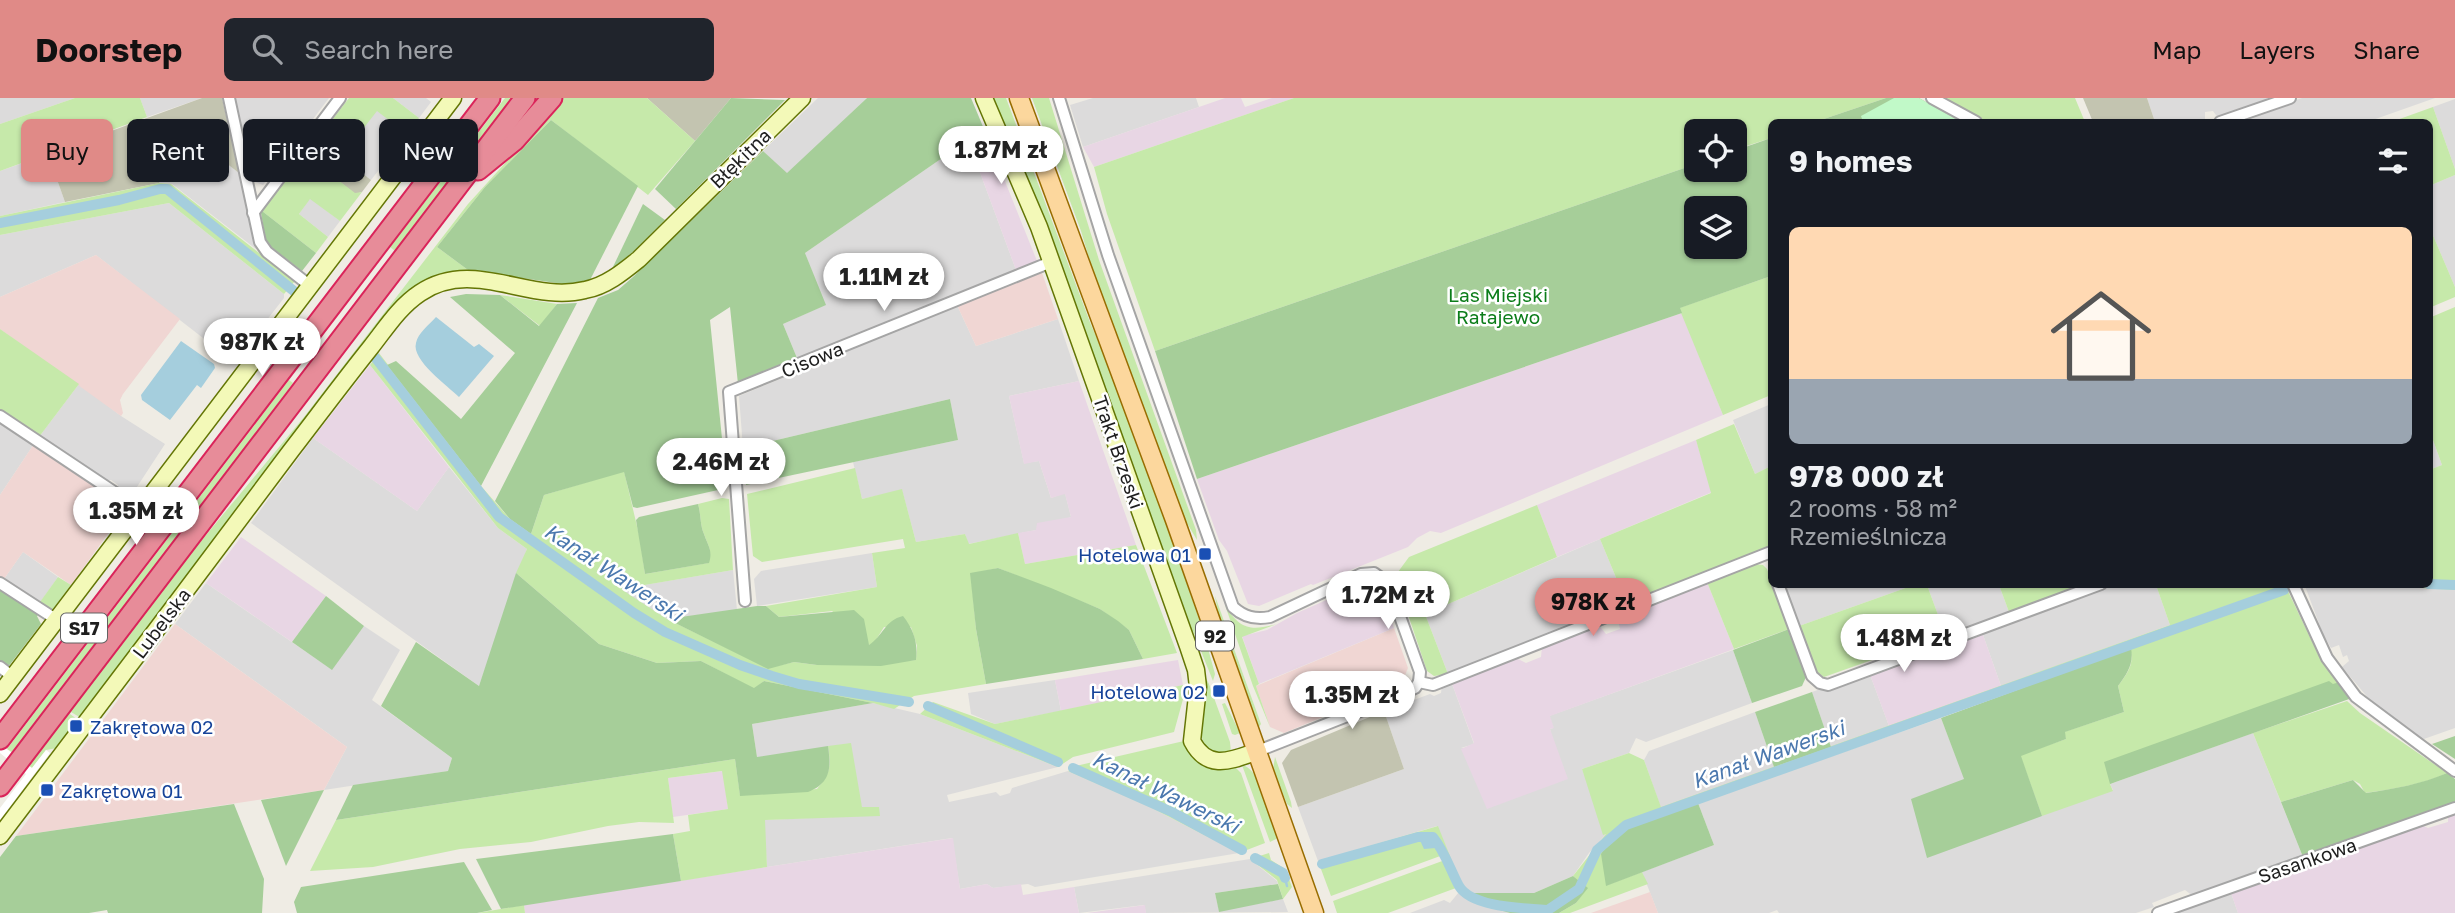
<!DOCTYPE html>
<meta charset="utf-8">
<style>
body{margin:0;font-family:"Golos Text",sans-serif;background:#20242c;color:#f1f3f6;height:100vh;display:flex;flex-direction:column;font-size:26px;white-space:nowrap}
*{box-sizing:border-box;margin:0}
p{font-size:23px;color:#9ea1a6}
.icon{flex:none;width:38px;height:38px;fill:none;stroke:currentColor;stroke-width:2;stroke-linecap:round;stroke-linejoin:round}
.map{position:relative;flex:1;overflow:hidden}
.side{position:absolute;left:1768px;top:21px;width:665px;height:469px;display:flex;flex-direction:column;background:#171b24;border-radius:10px;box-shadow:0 2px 5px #0004}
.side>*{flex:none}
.guide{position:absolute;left:21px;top:21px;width:665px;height:63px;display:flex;gap:14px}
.tools{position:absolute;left:1684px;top:21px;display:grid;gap:14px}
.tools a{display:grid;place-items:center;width:63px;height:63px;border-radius:10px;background:#171b24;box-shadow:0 2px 5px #0004;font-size:35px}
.price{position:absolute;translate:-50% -60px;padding:0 16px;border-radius:24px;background:#fff;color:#222;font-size:23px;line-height:46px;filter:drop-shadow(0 2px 4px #0008)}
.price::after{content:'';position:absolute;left:50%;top:42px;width:21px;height:16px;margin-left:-10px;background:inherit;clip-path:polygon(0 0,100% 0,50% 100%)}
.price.selected{background:#e08a87;color:#111}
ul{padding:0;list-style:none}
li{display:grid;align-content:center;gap:14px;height:371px;padding:0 21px}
li span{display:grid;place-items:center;height:217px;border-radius:10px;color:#555}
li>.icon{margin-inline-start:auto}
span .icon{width:126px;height:126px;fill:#fffc;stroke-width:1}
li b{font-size:30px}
h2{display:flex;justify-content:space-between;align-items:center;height:84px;padding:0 21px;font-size:30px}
.tag{padding:0 24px;border-radius:10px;background:#171b24;box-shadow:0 2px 5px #0004;font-size:24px;line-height:63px}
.tag.selected{background:#e08a87;color:#111}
header{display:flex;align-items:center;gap:42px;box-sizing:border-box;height:98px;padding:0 35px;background:#e08a87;color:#111}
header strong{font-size:33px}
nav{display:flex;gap:38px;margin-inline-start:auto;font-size:24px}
.search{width:490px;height:63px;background:#20242c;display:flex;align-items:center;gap:18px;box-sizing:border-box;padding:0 24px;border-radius:10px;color:#9ea1a6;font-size:26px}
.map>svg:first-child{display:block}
</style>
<header>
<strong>Doorstep</strong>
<div class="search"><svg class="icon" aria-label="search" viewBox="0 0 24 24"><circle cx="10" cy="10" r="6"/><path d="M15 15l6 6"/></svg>Search here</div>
<nav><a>Map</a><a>Layers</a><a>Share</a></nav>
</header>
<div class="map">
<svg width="2455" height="815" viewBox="0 0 2455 815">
<rect width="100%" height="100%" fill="#efece4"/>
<g fill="#dcdbdb">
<polygon points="0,0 75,0 0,26"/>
<polygon points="140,0 202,0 147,19"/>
<polygon points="235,0 329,0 263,87 253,83"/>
<polygon points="393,0 426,0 431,4 419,20"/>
<polygon points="818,0 867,0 787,76 763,53"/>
<polygon points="1093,0 1196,0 1199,9 1083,49 1070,7"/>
<polygon points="2147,0 2267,0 2266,4 2218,20 2213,13 2205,14 2205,24 2155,24"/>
<polygon points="2302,0 2435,0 2367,24 2233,24"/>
<polygon points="2455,1 2455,71 2433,9"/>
<polygon points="377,12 407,36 371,82 341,59"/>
<polygon points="191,37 239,75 256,151 172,86 159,85"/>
<polygon points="968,42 1016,172 797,260 783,226 825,207 805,155"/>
<polygon points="48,56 65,104 0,118 0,73"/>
<polygon points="2455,77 2455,189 2429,128 2429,88"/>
<polygon points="310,100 340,123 328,139 299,116"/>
<polygon points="169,105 284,196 284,200 234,264 96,157 0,199 0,137"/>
<polygon points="957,207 976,248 1058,221 1079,283 1009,298 1024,365 1039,363 1051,400 1065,395 1071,419 1036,432 968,446 965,436 916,444 902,392 862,401 853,364 958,342 950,301 743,350 739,298"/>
<polygon points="79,286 121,318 165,346 131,398 118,390 118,387 111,382 107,383 39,339"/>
<polygon points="1771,306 1771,368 1755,376 1733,322"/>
<polygon points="0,323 34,346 0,397"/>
<polygon points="2429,331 2442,367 2429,372"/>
<polygon points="313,340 417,413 449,369 498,430 527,451 479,588 251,425"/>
<polygon points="1600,441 1627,506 1448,576 1425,516"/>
<polygon points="23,454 58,479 39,506 4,481"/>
<polygon points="872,455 877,489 757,508 754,481 761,473"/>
<polygon points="733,472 737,512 667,521 620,491"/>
<polygon points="206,485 331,571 364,528 400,552 372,602 452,660 448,673 324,692 347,649 175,526"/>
<polygon points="2114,486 2156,487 2170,527 2001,588 1982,534"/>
<polygon points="2309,486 2373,486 2455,492 2455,630 2421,642 2370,602 2342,569 2349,563 2347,557 2343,559 2339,547 2331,550 2323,536 2305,488"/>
<polygon points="1783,487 1914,487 1799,528"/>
<polygon points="1927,487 1999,487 2009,514 1945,536"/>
<polygon points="1733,552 1752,605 1646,644 1636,640 1629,655 1582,671 1607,735 1589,755 1573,778 1534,795 1471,795 1462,788 1437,728 1318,763 1298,709 1404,671 1384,613 1430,596 1434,598 1441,595 1442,586 1451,583 1474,646 1461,650 1554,647 1550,631 1553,630 1549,618"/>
<polygon points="1869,574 1889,628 1831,649 1812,594"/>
<polygon points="1055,582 1061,613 995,626 971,616 968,595"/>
<polygon points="873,605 920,616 1058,669 947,697 949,704 996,694 1000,698 1010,695 1012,690 1068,673 1150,709 1239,755 1035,789 1028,786 993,790 987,786 960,791 952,740 767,769 764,722 880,717 862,710 858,694 757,659 752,626"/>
<polygon points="1755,614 1774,669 1661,710 1644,662 1649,653"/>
<polygon points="1941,620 1965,682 2113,692 2110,686 2253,635 2303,759 2193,798 2185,792 2152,805 2154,809 2136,815 1779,815 1777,812 1769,815 1658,815 1642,774 1714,747 1698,705"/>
<polygon points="1250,761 1277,783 1278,786 1215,795 1219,813 1283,801 1288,814 1146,815 1144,807 1079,815 1074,789"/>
<polygon points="1459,794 1492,810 1510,815 1410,815 1444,802 1450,805"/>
<polygon points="2231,795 2238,815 2174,815"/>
</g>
<g fill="#f0d6d3">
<polygon points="96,157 180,221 123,296 120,302 123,315 121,318 0,231 0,199"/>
<polygon points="1041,172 1058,221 976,248 957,207"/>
<polygon points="34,346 128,408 71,487 23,454 4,481 0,478 0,397"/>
<polygon points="175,526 347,649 324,692 16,738"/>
<polygon points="1394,530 1408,570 1401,587 1284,635 1270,629 1256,588"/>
<polygon points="1650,794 1658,815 1591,815"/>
</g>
<g fill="#e8d6e4">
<polygon points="1225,0 1241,0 1245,9 1272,0 1294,0 1094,69 1083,49"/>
<polygon points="984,31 1037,163 1016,172 968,42"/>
<polygon points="1682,215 1723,317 1441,435 1430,433 1417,440 1408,449 1313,487 1311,486 1259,508 1248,506 1227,453 1219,442 1197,381"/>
<polygon points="370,267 449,369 417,413 313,340"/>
<polygon points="1079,283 1136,447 1025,466 1018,435 1036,432 1037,425 1071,419 1065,396 1051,400 1039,363 1024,366 1009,298"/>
<polygon points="1696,342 1712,394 1557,459 1537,407"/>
<polygon points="241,439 326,498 292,544 206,485"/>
<polygon points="1707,484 1734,551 1550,618 1554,630 1550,631 1568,681 1487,711 1461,651 1474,645 1451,583 1514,559 1526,565 1541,559 1542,549 1598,526 1606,536 1620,531 1618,522 1624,515"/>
<polygon points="1365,485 1380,491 1394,530 1259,586 1242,538 1267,532 1297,515"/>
<polygon points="1982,534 2001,588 1889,628 1869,574"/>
<polygon points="1178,562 1183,587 1061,613 1055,582"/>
<polygon points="723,673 728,711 673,719 668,680"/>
<polygon points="2455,715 2455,815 2238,815 2231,795 2421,727 2428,730 2448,724 2448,717"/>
<polygon points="953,740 960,791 987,786 993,790 1021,786 1023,797 1074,789 1079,815 525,815 524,807"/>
<polygon points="1145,807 1146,815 1087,815"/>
</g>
<g fill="#c3c4b0">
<polygon points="202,0 222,0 239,75 191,38 159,85 65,104 48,56"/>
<polygon points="647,0 731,0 695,43"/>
<polygon points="2083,0 2147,0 2155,24 2093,24"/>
<polygon points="341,59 371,82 362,94 355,96 329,75"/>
<polygon points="1384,613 1404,671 1298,709 1282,665 1291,652"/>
</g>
<g fill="#c6e9aa">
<polygon points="75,0 140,0 147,19 0,73 0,26"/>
<polygon points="349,0 393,0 419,20 407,36 377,13 352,45 328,27"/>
<polygon points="505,0 512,0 395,153 390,149"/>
<polygon points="564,0 647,0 695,43 648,97 551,22 485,89 437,149 468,172 493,175 468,174 426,185 81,620 71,614 70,616 77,621 72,629 73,631 57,650 46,652 32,670 29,668 192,454 304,319 468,106"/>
<polygon points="990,0 1006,0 1091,227 1123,299 1204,536 1215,576 1213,583 1193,533 1189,534"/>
<polygon points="1032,0 1049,0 1099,162 1196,432 1197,442 1181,415 1102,203 1081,133"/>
<polygon points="1294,0 1886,0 1815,24 1771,24 1771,40 1734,52 1734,33 1696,33 1696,66 1155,253 1107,116 1094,69"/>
<polygon points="1944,0 2075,0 2085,24 1982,24"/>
<polygon points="2433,9 2455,71 2455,77 2429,88 2429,24 2394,23"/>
<polygon points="308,53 308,59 355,95 362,94 340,123 310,101 299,116 328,139 316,155 262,113"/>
<polygon points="159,85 171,86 295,183 284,196 169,105 0,137 0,118"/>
<polygon points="2429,128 2455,189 2455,199 2429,210"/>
<polygon points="1771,178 1771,297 1723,317 1679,210"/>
<polygon points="500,197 557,206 540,228"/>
<polygon points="2455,209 2455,492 2373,487 2429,486 2429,372 2442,367 2429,331 2429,220"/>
<polygon points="0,231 79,286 39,339 0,313"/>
<path d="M379 255 481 388 510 421 531 436 544 397 624 373 640 441 645 476 708 465C713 452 708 448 704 436 700 427 701 416 698 406L722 400 729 401 733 472 621 491 667 521 768 570 794 564 817 567H846L916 562 917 548 911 529H884L874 545 869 547 832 513 779 519 766 508 877 489 872 455 905 450 903 441 762 464 753 458 747 396 855 370 862 401 902 391 916 444 965 436 969 446 1018 435 1025 466 1136 447 1177 555 1143 561 1129 532 1100 511 998 470 971 476 976 531 986 586 914 598 894 611 873 605 764 583 754 591 701 563 657 565 599 546 516 475 527 451 498 430 370 267Z"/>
<polygon points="289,282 293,285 259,331 12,654 7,651"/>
<polygon points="1734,326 1755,376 1771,368 1771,449 1627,506 1600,441 1711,395 1696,342"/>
<polygon points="1537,407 1557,459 1425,516 1448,576 1434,578 1427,573 1395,478 1409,459"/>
<polygon points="1755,466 1763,467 1767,471 1789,531 1734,551 1707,484"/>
<polygon points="58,479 71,487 52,512 40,504"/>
<polygon points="1914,487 1927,487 1945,536 1824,579 1817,574 1799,528"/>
<polygon points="1999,487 2070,487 2071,491 2009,514"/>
<path d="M2156 487H2285L2318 556 2339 584 2110 686 2113 693 2042 718 2020 657 2066 641 2064 634 2124 614 2118 588C2127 576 2135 566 2130 551L1625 731 1607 787 1642 774 1648 786 1570 815H1559L1576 805 1587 790 1573 778 1606 736 1603 737 1582 671 1629 655 1644 662 1661 709 2170 527Z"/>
<polygon points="1215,498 1261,626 1259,629 1218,514"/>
<path d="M1225 507C1240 532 1251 533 1277 526L1242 539 1259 586 1256 588 1270 629 1253 588Z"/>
<path d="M1202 573 1209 586 1230 644 1231 654C1187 666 1201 597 1202 573Z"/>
<polygon points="1183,587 1185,594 1174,634 1073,659 1058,669 920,616 933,604 995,626"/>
<path d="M2347 603 2360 615 2447 675C2421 687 2393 691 2365 695L2360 686 2353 682 2281 704 2253 635Z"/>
<polygon points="1225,605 1240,635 1235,637 1232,636 1222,606"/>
<path d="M1184 643C1193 666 1212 677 1235 669L1241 675 1265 745 1239 755 1150 709 1068 673 1080 667Z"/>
<path d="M851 645 862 709H879L880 718 765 722 767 769 681 783 673 736 690 733 688 717 728 711 722 673 668 680 674 725 639 724 608 728 531 744 460 751 373 769 310 773 336 722 735 661 740 697 817 691C831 674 831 669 828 648Z"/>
<polygon points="1275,659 1291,704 1292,710 1287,706 1273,671"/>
<path d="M1242 667C1261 671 1272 719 1279 737L1276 741 1270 744Z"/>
<polygon points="1438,728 1462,788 1471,795 1468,799 1459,794 1456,790 1388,815 1337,815 1333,803 1445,762 1443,757 1331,798 1318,763"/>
<polygon points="1269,755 1271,762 1285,771 1292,789 1283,801 1277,782 1250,761"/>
<polygon points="524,807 525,815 477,815"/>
</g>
<g fill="#a6ce99" fill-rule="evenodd">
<polygon points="731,0 785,2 676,111 655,91"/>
<polygon points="867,0 971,0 984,31 805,155 826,207 783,226 797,260 738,286 730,209 710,222 727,390 637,410 633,409 624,374 544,397 531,436 510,421 495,403 598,200 618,192 633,179 763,53 787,75"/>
<polygon points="1886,0 1919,0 1961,24 1815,24"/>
<polygon points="551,22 638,88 590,182 577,186 563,186 468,172 437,149 485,89"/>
<polygon points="328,27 352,45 329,75 308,59 308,53"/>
<path d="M1771 40V178L1680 210 1682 215 1197 381 1155 253 1696 66V72H1734V53ZM1696 110H1734V149H1696Z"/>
<polygon points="643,106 665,122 634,153 612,171"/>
<polygon points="262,113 316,155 302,173 266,145 261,115"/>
<polygon points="466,196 500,197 539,228 557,206 577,205 481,388 387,267 396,263 461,321 515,255 450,199"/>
<polygon points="950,301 958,342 746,387 743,350"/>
<path d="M698 406C701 416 700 427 704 436 708 448 713 452 709 465L645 476 636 422 639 419Z"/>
<polygon points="998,470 1051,490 1100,511 1118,523 1129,532 1143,561 986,586 976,531 970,475"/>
<path d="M516 475 599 546 657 565 701 563 754 590 764 583 873 605 752 626 757 659 828 648C831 670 831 685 808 694L740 698 735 661 336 722 353 687 448 673 452 660 381 608 416 544 479 588Z"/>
<polygon points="0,489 39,516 37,518 41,526 8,569 0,563"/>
<polygon points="326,498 364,528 332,572 292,544"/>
<path d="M757 508H766L779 519 854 512 864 521 869 547C883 538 885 522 903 518 914 532 918 545 916 562L881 568 817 567 794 564 768 571 667 521Z"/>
<polygon points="1789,531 1806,579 1802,588 1752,605 1733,552"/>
<path d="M2131 550C2134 566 2127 576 2118 588L2124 614 2065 634 2066 641 2021 658 2042 718 1927 760 1911 701 1964 681 1941 620Z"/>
<polygon points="2329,583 2333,586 2339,584 2352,600 2110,686 2104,664"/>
<polygon points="1812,594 1831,649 1774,669 1755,614"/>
<polygon points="2455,638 2455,661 2432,646"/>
<path d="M2447 675 2455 681V704L2303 759 2281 704 2353 682 2366 695C2393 691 2422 686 2447 675Z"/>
<polygon points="324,692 286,768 261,702"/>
<polygon points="1698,705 1714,747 1606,788 1601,756 1614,737 1625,731"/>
<polygon points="234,706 264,781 262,815 108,815 107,812 89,815 0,815 0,759 16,738"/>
<polygon points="673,736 681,783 501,811 476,761"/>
<polygon points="464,764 492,812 477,815 297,815 294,804 301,789"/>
<polygon points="1573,778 1588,790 1576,805 1559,815 1510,815 1492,810 1468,799 1471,795 1534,795"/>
<polygon points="1278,786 1283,801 1219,814 1215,795"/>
</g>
<polygon fill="#c1f9c8" points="1894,0 1919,0 1961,24 1863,24 1861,18"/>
<g fill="#a5cedd">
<path d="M436 219 474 249 479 246 494 258 459 299C448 288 411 262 416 245 418 235 429 227 436 219Z"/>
<polygon points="181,243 214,266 215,270 201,290 197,287 170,322 142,302 141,297"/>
<polygon points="1427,734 1437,742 1436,750 1424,751 1418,738"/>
</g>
<polygon fill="#fff" points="0,646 32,670 46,652 50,655 0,722 0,710 26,676 0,655"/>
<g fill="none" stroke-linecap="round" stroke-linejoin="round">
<polyline stroke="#a5cedd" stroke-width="2.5" points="1285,780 1287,788"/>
<g stroke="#a5cedd" stroke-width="10">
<polyline points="0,125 119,102 160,91 167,91 295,194"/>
<polyline points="374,258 499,419 634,515 665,534 740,567 772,578 799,586 909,604"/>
<polyline points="2429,486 2455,487"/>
<polyline points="928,608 1058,664"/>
<polyline points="1073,670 1172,714 1242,752"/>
<polyline points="1255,760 1283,775 1285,780"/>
<path d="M1322 766 1418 739H1433C1445 754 1450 771 1459 788 1472 810 1525 810 1548 812L1579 791 1597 752 1626 727 2284 492"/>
</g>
<g stroke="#a5a5a5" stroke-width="14">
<g id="street">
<polyline points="229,0 260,144 267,154 309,187"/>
<path d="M1059 0 1108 157 1233 509C1244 519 1255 522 1270 519L1361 476 1374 475 1388 485 1420 574 1419 584"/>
<polyline points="1932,0 1976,24"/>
<polyline points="2220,24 2290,0"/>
<polyline points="253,115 340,0"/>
<polyline points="0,318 141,412"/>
<polyline points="0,485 57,522"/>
<polyline points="1778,486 1812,578 1820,585 1828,587 2101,486"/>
<polyline points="2293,486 2327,560 2356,599 2455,673"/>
<polyline points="745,503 729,294 1051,164"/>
<polyline points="0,569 13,579"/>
<polyline points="1419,584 1433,587 1771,454"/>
<polyline points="1258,653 1393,600 1415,590 1419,584"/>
<polyline points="2158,815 2455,710"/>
</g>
</g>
<g stroke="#647605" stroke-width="19">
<g id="secondary">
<path d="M984 0 1039 129 1188 548 1196 572 1198 589 1192 643C1208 674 1232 662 1258 653"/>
<polyline points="0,596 453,0"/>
<path d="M0 738C97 611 194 482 290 354 317 319 343 284 371 249 386 230 399 209 420 195 474 159 529 206 585 192 606 188 623 174 639 161L802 0"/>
</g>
</g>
<g stroke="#986d00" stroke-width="21">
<polyline id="primary" points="1019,0 1175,422 1314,815"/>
</g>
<g stroke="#da245a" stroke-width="23">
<g id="highway">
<polyline points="478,72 515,42 552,0"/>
<polyline points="0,641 490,0"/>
<polyline points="0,688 525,0"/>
</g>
</g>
<use href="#street" stroke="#fff" stroke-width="10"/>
<use href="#secondary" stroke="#f3f9b8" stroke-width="16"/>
<use href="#primary" stroke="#fcd79d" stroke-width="18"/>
<use href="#highway" stroke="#e78c99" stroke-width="19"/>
</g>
<g fill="#1a4fb4" stroke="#fff" stroke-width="2.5">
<rect x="1198" y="449" width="14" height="14" rx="3.5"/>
<rect x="1212" y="586" width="14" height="14" rx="3.5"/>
<rect x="69" y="621" width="14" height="14" rx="3.5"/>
<rect x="40" y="685" width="14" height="14" rx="3.5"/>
</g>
<g text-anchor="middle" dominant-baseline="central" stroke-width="5" stroke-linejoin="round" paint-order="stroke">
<g fill="#fff" stroke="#626262" stroke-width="2">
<rect x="61" y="515.5" width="46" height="29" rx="5"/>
<rect x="1196" y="523.5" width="38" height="29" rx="5"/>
</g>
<g font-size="18" font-weight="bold" fill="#1e1e1e">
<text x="84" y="530">S17</text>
<text x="1215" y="538">92</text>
</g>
<g font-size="19" fill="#1e1e1e" stroke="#fff">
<text transform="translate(740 60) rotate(-44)">Błękitna</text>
<text transform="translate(812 261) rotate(-22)">Cisowa</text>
<text transform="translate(1119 354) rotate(71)">Trakt Brzeski</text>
<text transform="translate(161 525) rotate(-53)">Lubelska</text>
<text transform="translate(2307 762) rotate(-19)">Sasankowa</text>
</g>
<g font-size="19" fill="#0c7d1a" stroke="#fff">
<text x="1498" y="196">Las Miejski<tspan x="1498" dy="22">Ratajewo</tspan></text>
</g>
<g font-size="19" fill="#164399" stroke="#fff" text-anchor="end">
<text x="1191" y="456">Hotelowa 01</text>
<text x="1205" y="593">Hotelowa 02</text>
<text x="90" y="628" text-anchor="start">Zakrętowa 02</text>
<text x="61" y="692" text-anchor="start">Zakrętowa 01</text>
</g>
<g font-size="21" font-style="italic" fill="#4b78ae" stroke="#fff">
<text transform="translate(614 474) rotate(33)">Kanał Wawerski</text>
<text transform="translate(1768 656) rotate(-20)">Kanał Wawerski</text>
<text transform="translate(1166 694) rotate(26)">Kanał Wawerski</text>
</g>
</g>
</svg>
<div class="tools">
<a><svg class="icon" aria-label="locate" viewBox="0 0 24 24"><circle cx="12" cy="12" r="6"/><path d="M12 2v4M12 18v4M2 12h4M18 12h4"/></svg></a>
<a><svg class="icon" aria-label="layers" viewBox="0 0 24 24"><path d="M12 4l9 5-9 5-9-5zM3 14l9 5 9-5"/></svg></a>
</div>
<b class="price" style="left:1001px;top:88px">1.87M zł</b>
<b class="price" style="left:884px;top:215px">1.11M zł</b>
<b class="price" style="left:262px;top:280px">987K zł</b>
<b class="price" style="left:721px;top:400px">2.46M zł</b>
<b class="price" style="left:136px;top:449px">1.35M zł</b>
<b class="price" style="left:1388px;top:533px">1.72M zł</b>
<b class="price selected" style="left:1593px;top:540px">978K zł</b>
<b class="price" style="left:1904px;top:576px">1.48M zł</b>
<b class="price" style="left:1352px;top:633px">1.35M zł</b>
<div class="guide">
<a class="tag selected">Buy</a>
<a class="tag">Rent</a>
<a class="tag">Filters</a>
<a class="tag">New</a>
</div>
<section class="side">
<h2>9 homes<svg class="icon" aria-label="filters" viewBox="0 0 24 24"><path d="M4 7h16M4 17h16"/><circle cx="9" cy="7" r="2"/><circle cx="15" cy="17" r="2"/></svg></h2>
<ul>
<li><span style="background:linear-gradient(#ffd9b3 70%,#9aa5b1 0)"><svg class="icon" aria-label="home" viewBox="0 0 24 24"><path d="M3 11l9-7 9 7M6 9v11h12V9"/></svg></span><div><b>978 000 zł</b><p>2 rooms · 58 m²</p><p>Rzemieślnicza</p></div></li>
</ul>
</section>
</div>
